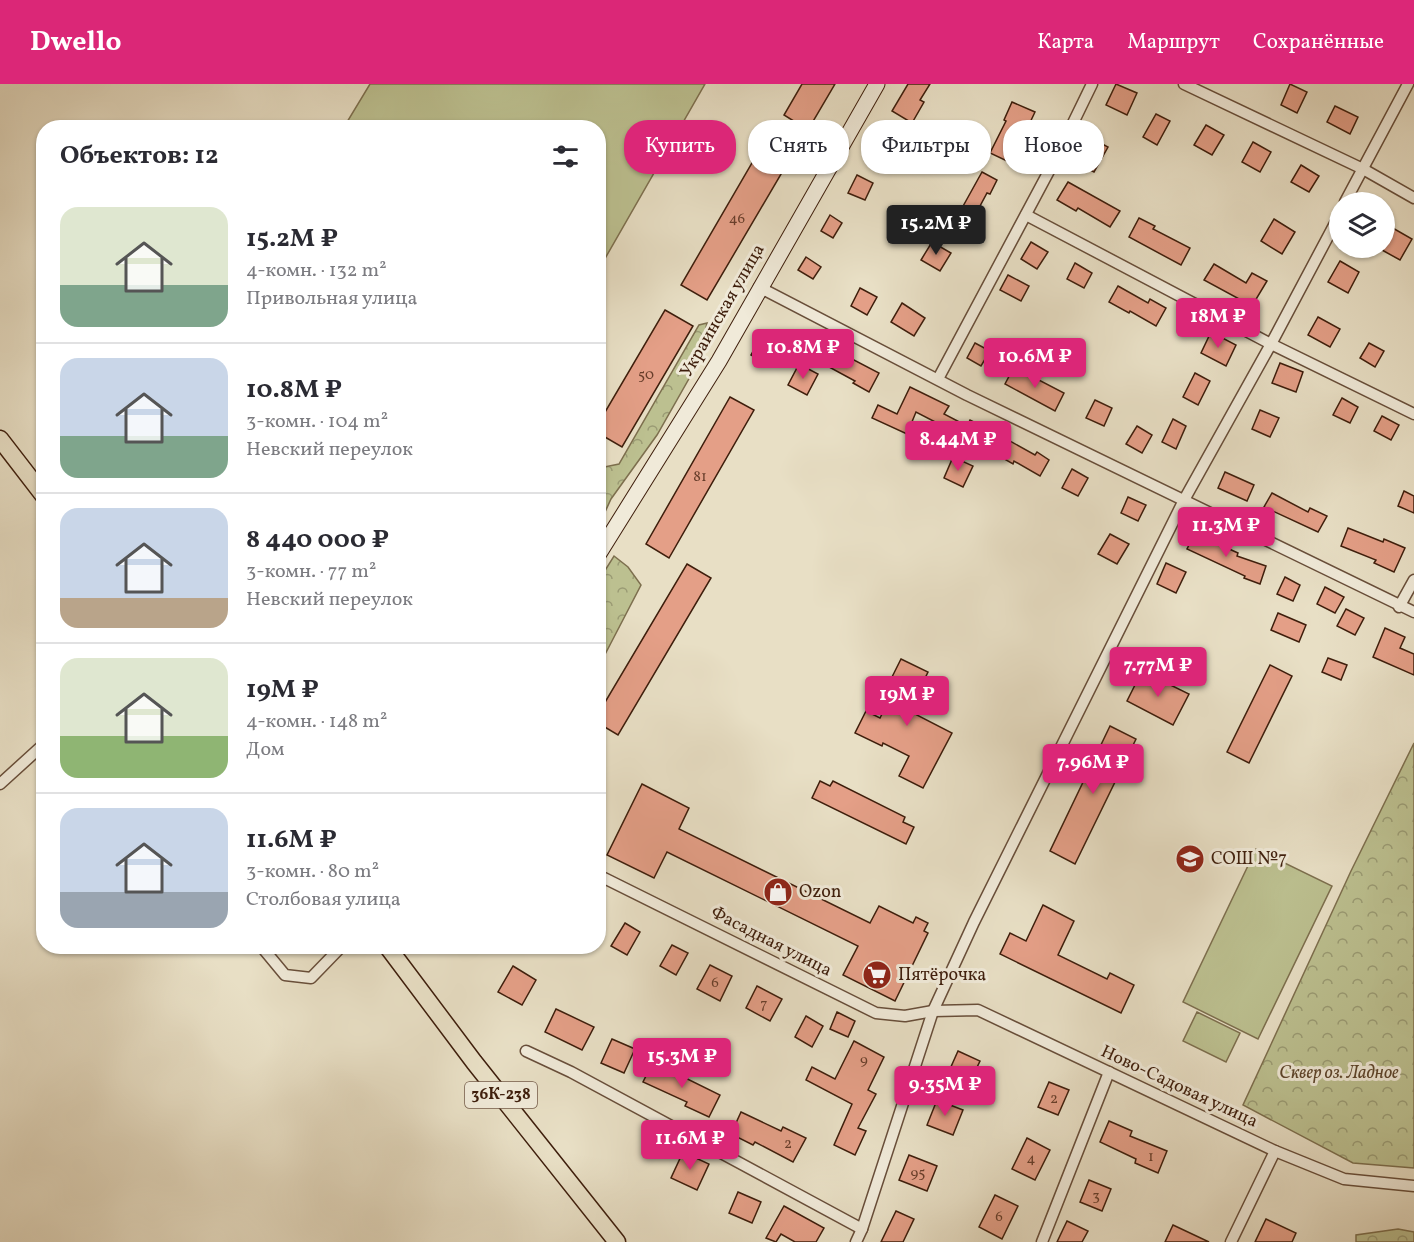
<!DOCTYPE html>
<html lang="ru">
<meta charset="utf-8">
<style>
body{margin:0;font-family:Vollkorn,serif;background:#f7f7f7;color:#2b2b33;height:100vh;display:flex;flex-direction:column;font-size:22px;white-space:nowrap}
*{box-sizing:border-box;margin:0}
p{font-size:20px;color:#7c7c81}
.icon{flex:none;width:33px;height:33px;fill:none;stroke:currentColor;stroke-width:2;stroke-linecap:round;stroke-linejoin:round}
.map{position:relative;flex:1;overflow:hidden}
.details{position:absolute;left:36px;top:36px;width:570px;height:834px;display:flex;flex-direction:column;background:#fff;border-radius:24px;box-shadow:0 2px 4px #0004}
.details>*{flex:none}
.top-card{position:absolute;left:624px;top:36px;width:570px;height:54px;display:flex;gap:12px}
.buttons{position:absolute;left:1329px;top:108px;display:grid;gap:12px}
.buttons a{display:grid;place-items:center;width:66px;height:66px;border-radius:50%;background:#fff;box-shadow:0 2px 4px #0004;font-size:30px}
.price{position:absolute;translate:-50% -51px;padding:0 14px;border-radius:6px;background:#db2777;color:#fff;font-size:20px;line-height:39px;filter:drop-shadow(0 2px 3px #0008)}
.price::after{content:'';position:absolute;left:50%;top:36px;width:18px;height:14px;margin-left:-9px;background:inherit;clip-path:polygon(0 0,100% 0,50% 100%)}
.price.on{background:#222;color:#fff}
ul{padding:0;list-style:none}
li{display:flex;align-items:center;gap:18px;height:150px;padding:0 24px}
li+li{border-top:2px solid #e1e1e2}
li span{display:grid;place-items:center;flex:none;width:168px;height:120px;border-radius:18px;color:#555}
li>.icon{margin-inline-start:auto}
span .icon{width:72px;height:72px;fill:#fffc;stroke-width:1}
li b{font-size:26px}
h2{display:flex;justify-content:space-between;align-items:center;height:72px;padding:0 24px;font-size:26px}
.chip{padding:0 21px;border-radius:24px;background:#fff;box-shadow:0 2px 4px #0004;font-size:21px;line-height:54px}
.chip.on{background:#db2777;color:#fff}
header{display:flex;align-items:center;gap:36px;box-sizing:border-box;height:84px;padding:0 30px;background:#db2777;color:#fff}
header strong{font-size:28px}
nav{display:flex;gap:33px;margin-inline-start:auto;font-size:21px}
.map>svg:first-child{display:block}
</style>
<header>
<strong>Dwello</strong>
<nav><a>Карта</a><a>Маршрут</a><a>Сохранённые</a></nav>
</header>
<div class="map">
<svg width="1414" height="1158" viewBox="0 0 1414 1158">
<defs>
<pattern id="forest-crowns" width="20" height="18" patternUnits="userSpaceOnUse" patternTransform="scale(1.5)"><rect width="20" height="18" fill="#bcc090"/><path d="M2 6a3 3 0 1 1 6 0M12 15a3 3 0 1 1 6 0" fill="none" stroke="#9a9b74"/></pattern>
</defs>
<rect width="100%" height="100%" fill="#e8dfc5"/>
<filter id="stains"><feTurbulence type="fractalNoise" baseFrequency=".00333" numOctaves="4"/><feColorMatrix values="0 0 0 0 .2 0 0 0 0 .09 0 0 0 0 .02 0 0 0 .5 -.17"/></filter>
<radialGradient id="worn" r=".72"><stop offset=".6" stop-color="#630" stop-opacity="0"/><stop offset="1" stop-color="#630" stop-opacity=".3"/></radialGradient>
<g fill="#bcc090" stroke="#7d6f4e" stroke-width="1.5">
<polygon points="370,0 705,0 599,185 598,44 344,43"/>
<polygon points="1256,765 1332,802 1258,955 1183,918"/>
<polygon points="1197,928 1240,949 1226,978 1183,957"/>
</g>
<g fill="url(#forest-crowns)" stroke="#7d6f4e" stroke-width="1.5">
<polygon points="707,239 699,277 657,351 611,415 599,441 599,384 619,380 699,241"/>
<polygon points="614,472 628,483 641,501 599,582 599,496"/>
<polygon points="1414,659 1414,1084 1353,1079 1243,1021 1351,787"/>
<polygon points="1398,1145 1414,1148 1414,1158 1356,1158 1356,1151"/>
</g>
<g fill="#e49f87" stroke="#3e1e0c" stroke-width="1.5">
<polygon points="802,0 835,0 808,46 784,31"/>
<polygon points="908,0 930,0 920,16 924,18 912,39 892,27"/>
<polygon points="1116,0 1137,9 1127,31 1106,21"/>
<polygon points="1290,0 1307,8 1297,29 1281,21"/>
<polygon points="1012,18 1035,28 1026,47 1022,45 1007,77 990,69 1006,37 1004,36"/>
<polygon points="1335,22 1358,33 1350,50 1327,38"/>
<polygon points="1156,30 1170,37 1157,61 1143,53"/>
<polygon points="1206,41 1224,51 1212,71 1194,61"/>
<polygon points="877,52 894,61 886,76 869,66"/>
<polygon points="767,53 794,68 707,216 681,201"/>
<polygon points="1091,54 1108,63 1094,88 1077,79"/>
<polygon points="1253,58 1271,68 1260,88 1242,78"/>
<polygon points="1301,81 1319,92 1309,108 1291,98"/>
<polygon points="982,88 997,96 990,110 987,109 964,152 947,143 954,131 957,133"/>
<polygon points="857,91 873,99 865,116 848,109"/>
<polygon points="1068,98 1120,127 1110,143 1078,124 1076,127 1057,116"/>
<polygon points="830,131 842,139 833,154 821,147"/>
<polygon points="1139,134 1155,142 1153,145 1190,164 1181,181 1129,153"/>
<polygon points="1274,135 1295,148 1282,170 1261,157"/>
<polygon points="1384,139 1412,155 1400,176 1382,166 1384,164"/>
<polygon points="932,158 951,169 940,187 921,176"/>
<polygon points="1031,158 1048,168 1037,185 1021,175"/>
<polygon points="806,173 821,183 813,195 798,186"/>
<polygon points="1340,177 1359,188 1348,209 1328,198"/>
<polygon points="1075,179 1092,189 1084,204 1067,195"/>
<polygon points="1214,180 1246,199 1252,189 1267,197 1252,222 1204,196"/>
<polygon points="1008,191 1029,202 1021,217 1000,206"/>
<polygon points="1118,202 1148,219 1150,215 1166,224 1156,242 1130,227 1129,229 1109,218"/>
<polygon points="860,204 877,213 867,231 851,222"/>
<polygon points="902,219 925,234 914,252 891,238"/>
<polygon points="665,226 693,242 622,363 598,349 598,340"/>
<polygon points="1318,233 1340,245 1330,263 1308,251"/>
<polygon points="1211,248 1236,261 1226,282 1201,269"/>
<polygon points="760,255 776,264 767,280 751,271"/>
<polygon points="975,259 990,267 981,282 967,274"/>
<polygon points="1369,259 1384,267 1375,283 1360,274"/>
<polygon points="839,264 852,271 850,274 879,289 869,308 853,299 855,297 829,283"/>
<polygon points="1280,279 1303,288 1296,308 1272,299"/>
<polygon points="799,280 818,290 807,311 788,301"/>
<polygon points="1014,283 1064,309 1055,327 1005,300"/>
<polygon points="1195,289 1210,297 1198,321 1183,313"/>
<polygon points="910,303 949,322 944,330 967,342 970,336 980,341 972,357 916,328 907,350 872,334 878,321 897,330"/>
<polygon points="730,313 754,326 669,474 646,460"/>
<polygon points="1342,314 1358,323 1350,339 1333,331"/>
<polygon points="1095,316 1112,324 1104,342 1086,334"/>
<polygon points="1260,326 1279,334 1270,353 1252,345"/>
<polygon points="1382,332 1399,341 1391,356 1374,347"/>
<polygon points="1173,335 1186,342 1176,365 1162,358"/>
<polygon points="1137,342 1152,351 1142,369 1126,360"/>
<polygon points="1001,352 1035,371 1037,368 1049,376 1040,392 1014,377 1013,380 992,368"/>
<polygon points="953,373 973,382 963,403 944,394"/>
<polygon points="1072,385 1088,394 1078,412 1062,404"/>
<polygon points="1225,388 1254,401 1247,417 1218,404"/>
<polygon points="1404,407 1414,412 1414,429 1398,422"/>
<polygon points="1272,409 1308,428 1310,424 1327,432 1318,448 1264,423"/>
<polygon points="1128,413 1146,421 1138,437 1121,429"/>
<polygon points="1348,444 1383,458 1384,455 1405,464 1394,488 1374,479 1376,476 1341,462"/>
<polygon points="1196,447 1211,453 1209,456 1238,469 1237,472 1266,482 1260,500 1244,494 1245,492 1187,465"/>
<polygon points="1110,450 1129,460 1117,480 1098,470"/>
<polygon points="1166,479 1186,488 1176,509 1157,500"/>
<polygon points="687,480 711,494 618,651 598,639 598,630"/>
<polygon points="1285,493 1300,501 1293,517 1277,510"/>
<polygon points="1325,503 1344,513 1335,529 1317,520"/>
<polygon points="1346,525 1364,534 1355,551 1337,542"/>
<polygon points="1278,529 1306,541 1299,558 1271,546"/>
<polygon points="1385,544 1405,553 1400,564 1414,570 1414,591 1373,573"/>
<polygon points="1328,574 1347,581 1341,596 1322,588"/>
<polygon points="901,575 928,588 909,627 952,649 923,704 899,692 909,672 883,659 882,662 855,649 866,627 880,634 895,604 888,601"/>
<polygon points="1270,581 1292,592 1249,679 1227,668"/>
<polygon points="1142,587 1189,610 1173,641 1127,617"/>
<polygon points="1110,642 1136,655 1075,780 1050,767"/>
<polygon points="820,697 830,702 833,697 905,733 903,738 914,743 906,760 812,714"/>
<polygon points="642,700 689,724 679,745 870,839 879,822 913,839 916,833 928,839 924,847 928,849 895,917 843,891 858,862 667,768 654,794 607,771"/>
<polygon points="1043,821 1074,837 1058,871 1107,895 1110,889 1134,901 1121,929 1000,870 1010,849 1026,857"/>
<polygon points="625,839 640,848 627,871 611,862"/>
<polygon points="672,861 688,869 676,891 660,882"/>
<polygon points="710,881 732,892 720,917 697,905"/>
<polygon points="513,882 536,896 522,921 498,908"/>
<polygon points="757,902 782,915 770,937 746,924"/>
<polygon points="556,925 594,943 582,966 545,948"/>
<polygon points="837,928 855,937 848,953 830,945"/>
<polygon points="806,932 823,942 812,963 795,953"/>
<polygon points="612,955 635,965 624,989 601,979"/>
<polygon points="854,957 884,973 868,1006 876,1010 858,1044 866,1047 855,1071 834,1061 852,1020 806,996 812,983 835,995"/>
<polygon points="958,967 980,977 967,1004 946,994"/>
<polygon points="653,978 720,1011 709,1033 685,1022 687,1018 643,998"/>
<polygon points="1049,998 1069,1006 1058,1031 1038,1023"/>
<polygon points="937,1016 963,1026 953,1051 927,1041"/>
<polygon points="741,1028 781,1047 783,1043 806,1054 793,1078 755,1058 753,1061 731,1050"/>
<polygon points="1109,1037 1132,1047 1130,1052 1167,1067 1158,1089 1135,1079 1136,1075 1100,1058"/>
<polygon points="1027,1054 1050,1066 1035,1096 1012,1085"/>
<polygon points="683,1068 709,1080 697,1106 671,1094"/>
<polygon points="909,1071 937,1082 927,1107 899,1096"/>
<polygon points="1089,1096 1111,1105 1102,1127 1080,1118"/>
<polygon points="738,1108 761,1118 752,1139 729,1129"/>
<polygon points="995,1111 1018,1122 1002,1155 979,1143"/>
<polygon points="784,1122 824,1144 816,1158 795,1158 781,1150 776,1158 766,1154"/>
<polygon points="896,1127 914,1135 903,1158 881,1158"/>
<polygon points="1266,1135 1296,1149 1292,1158 1255,1158"/>
<polygon points="1067,1137 1088,1147 1082,1158 1057,1158"/>
<polygon points="1173,1141 1209,1158 1165,1158"/>
</g>
<g fill="none" stroke-linecap="round" stroke-linejoin="round">
<g stroke="#684e3a" stroke-width="13">
<g id="minor">
<polyline points="1184,0 1363,85 1414,114"/>
<polyline points="1345,118 1408,0"/>
<polyline points="1026,131 1271,260 1414,330"/>
<polyline points="759,203 967,311 1414,528"/>
<polyline points="938,295 1057,72 1092,0"/>
<polyline points="1399,523 1414,496"/>
<polyline points="0,700 44,660"/>
<polyline points="598,791 876,929 905,932 933,927 978,926 1275,1067 1344,1095 1414,1102"/>
<polyline points="261,862 285,891 311,894 342,862"/>
<polyline points="526,967 571,988 862,1145"/>
<polyline points="856,1158 862,1145 933,927 974,838 1184,416 1271,260 1340,130"/>
<polyline points="1042,1158 1109,988"/>
<polyline points="1231,1158 1275,1067"/>
</g>
</g>
<g stroke="#3e1e0c" stroke-width="17">
<polyline id="secondary" points="598,471 719,277 877,0"/>
</g>
<g stroke="#3e1e0c" stroke-width="19">
<g id="primary">
<polyline points="0,355 44,412"/>
<polyline points="387,862 474,978 617,1158"/>
</g>
</g>
<use href="#minor" stroke="#f0ead9" stroke-width="10"/>
<use href="#secondary" stroke="#f0ead9" stroke-width="15"/>
<use href="#primary" stroke="#e8dfc5" stroke-width="16"/>
</g>
<defs>
<g id="school-disc" transform="scale(1.5)"><circle r="9.5" fill="#8f2418" stroke="#f0ead9"/><path d="M0-5L7-2L0 1L-7-2ZM-4 1L0 2.5L4 1V4Q0 6-4 4Z" fill="#fff"/></g>
<g id="shop-disc" transform="scale(1.5)"><circle r="9.5" fill="#8f2418" stroke="#f0ead9"/><path d="M-5-2.5h2.3a2.7 3.5 0 0 1 5.4 0H5L5.5 6h-11ZM-1.5-2.5h3a1.5 2.3 0 0 0-3 0Z" fill="#fff"/></g>
<g id="supermarket-disc" transform="scale(1.5)"><circle r="9.5" fill="#8f2418" stroke="#f0ead9"/><path d="M-6-5.5h2.5l.6 2H6L4.5 2H-2.5L-4.4-4H-6ZM-1.5 3.2a1.3 1.3 0 1 0 .1 0ZM3 3.2a1.3 1.3 0 1 0 .1 0Z" fill="#fff"/></g>
</defs>
<g fill-rule="evenodd">
<use href="#school-disc" x="1190" y="775"/>
<use href="#shop-disc" x="778" y="808"/>
<use href="#supermarket-disc" x="877" y="891"/>
</g>
<g text-anchor="middle" dominant-baseline="central" stroke-width="6" stroke-linejoin="round" paint-order="stroke">
<g font-size="15" fill="#683e2b">
<text x="737" y="135">46</text>
<text x="646" y="291">50</text>
<text x="700" y="393">81</text>
<text x="715" y="899">6</text>
<text x="764" y="920">7</text>
<text x="864" y="976">9</text>
<text x="1054" y="1015">2</text>
<text x="788" y="1060">2</text>
<text x="1151" y="1073">1</text>
<text x="1031" y="1075">4</text>
<text x="918" y="1089">95</text>
<text x="1096" y="1112">3</text>
<text x="999" y="1133">6</text>
</g>
<rect fill="#f0ead9" stroke="#735b4a" stroke-width="1.5" x="465" y="998" width="72" height="26" rx="4.5"/>
<g font-size="16" font-weight="bold" fill="#3e1e0c">
<text x="501" y="1011">36К-238</text>
</g>
<g font-size="18" fill="#3e1e0c" stroke="#f0ead9">
<text transform="translate(723 227) rotate(-60)">Украинская улица</text>
<text transform="translate(771 858) rotate(27)">Фасадная улица</text>
<text transform="translate(1179 1003) rotate(25)">Ново-Садовая улица</text>
</g>
<g font-size="18" fill="#3e1e0c" stroke="#f0ead9" text-anchor="start">
<text x="1211" y="775">СОШ №7</text>
<text x="799" y="808">Ozon</text>
<text x="898" y="891">Пятёрочка</text>
</g>
<g font-size="18" font-style="italic" fill="#5e462d" stroke="#f0ead9">
<text x="1339" y="989">Сквер оз. Ладное</text>
</g>
</g>
<rect width="100%" height="100%" filter="url(#stains)"/>
<rect width="100%" height="100%" fill="url(#worn)"/>
</svg>
<div class="buttons">
<a><svg class="icon" aria-label="layers" viewBox="0 0 24 24"><path d="M12 4l9 5-9 5-9-5zM3 14l9 5 9-5"/></svg></a>
</div>
<b class="price on" style="left:936px;top:172px">15.2M ₽</b>
<b class="price" style="left:1218px;top:265px">18M ₽</b>
<b class="price" style="left:803px;top:296px">10.8M ₽</b>
<b class="price" style="left:1035px;top:305px">10.6M ₽</b>
<b class="price" style="left:958px;top:388px">8.44M ₽</b>
<b class="price" style="left:1226px;top:474px">11.3M ₽</b>
<b class="price" style="left:1158px;top:614px">7.77M ₽</b>
<b class="price" style="left:907px;top:643px">19M ₽</b>
<b class="price" style="left:1093px;top:711px">7.96M ₽</b>
<b class="price" style="left:682px;top:1005px">15.3M ₽</b>
<b class="price" style="left:945px;top:1033px">9.35M ₽</b>
<b class="price" style="left:690px;top:1087px">11.6M ₽</b>
<div class="top-card">
<a class="chip on">Купить</a>
<a class="chip">Снять</a>
<a class="chip">Фильтры</a>
<a class="chip">Новое</a>
</div>
<section class="details">
<h2>Объектов: 12<svg class="icon" aria-label="filters" viewBox="0 0 24 24"><path d="M4 7h16M4 17h16"/><circle cx="9" cy="7" r="2"/><circle cx="15" cy="17" r="2"/></svg></h2>
<ul>
<li><span style="background:linear-gradient(#dfe7d0 65%,#7fa58c 0)"><svg class="icon" aria-label="home" viewBox="0 0 24 24"><path d="M3 11l9-7 9 7M6 9v11h12V9"/></svg></span><div><b>15.2M ₽</b><p>4-комн. · 132 m²</p><p>Привольная улица</p></div></li>
<li><span style="background:linear-gradient(#c9d6e8 65%,#7fa58c 0)"><svg class="icon" aria-label="home" viewBox="0 0 24 24"><path d="M3 11l9-7 9 7M6 9v11h12V9"/></svg></span><div><b>10.8M ₽</b><p>3-комн. · 104 m²</p><p>Невский переулок</p></div></li>
<li><span style="background:linear-gradient(#c9d6e8 75%,#b9a48a 0)"><svg class="icon" aria-label="home" viewBox="0 0 24 24"><path d="M3 11l9-7 9 7M6 9v11h12V9"/></svg></span><div><b>8 440 000 ₽</b><p>3-комн. · 77 m²</p><p>Невский переулок</p></div></li>
<li><span style="background:linear-gradient(#dfe7d0 65%,#8fb573 0)"><svg class="icon" aria-label="home" viewBox="0 0 24 24"><path d="M3 11l9-7 9 7M6 9v11h12V9"/></svg></span><div><b>19M ₽</b><p>4-комн. · 148 m²</p><p>Дом</p></div></li>
<li><span style="background:linear-gradient(#c9d6e8 70%,#9aa5b1 0)"><svg class="icon" aria-label="home" viewBox="0 0 24 24"><path d="M3 11l9-7 9 7M6 9v11h12V9"/></svg></span><div><b>11.6M ₽</b><p>3-комн. · 80 m²</p><p>Столбовая улица</p></div></li>
</ul>
</section>
</div>
